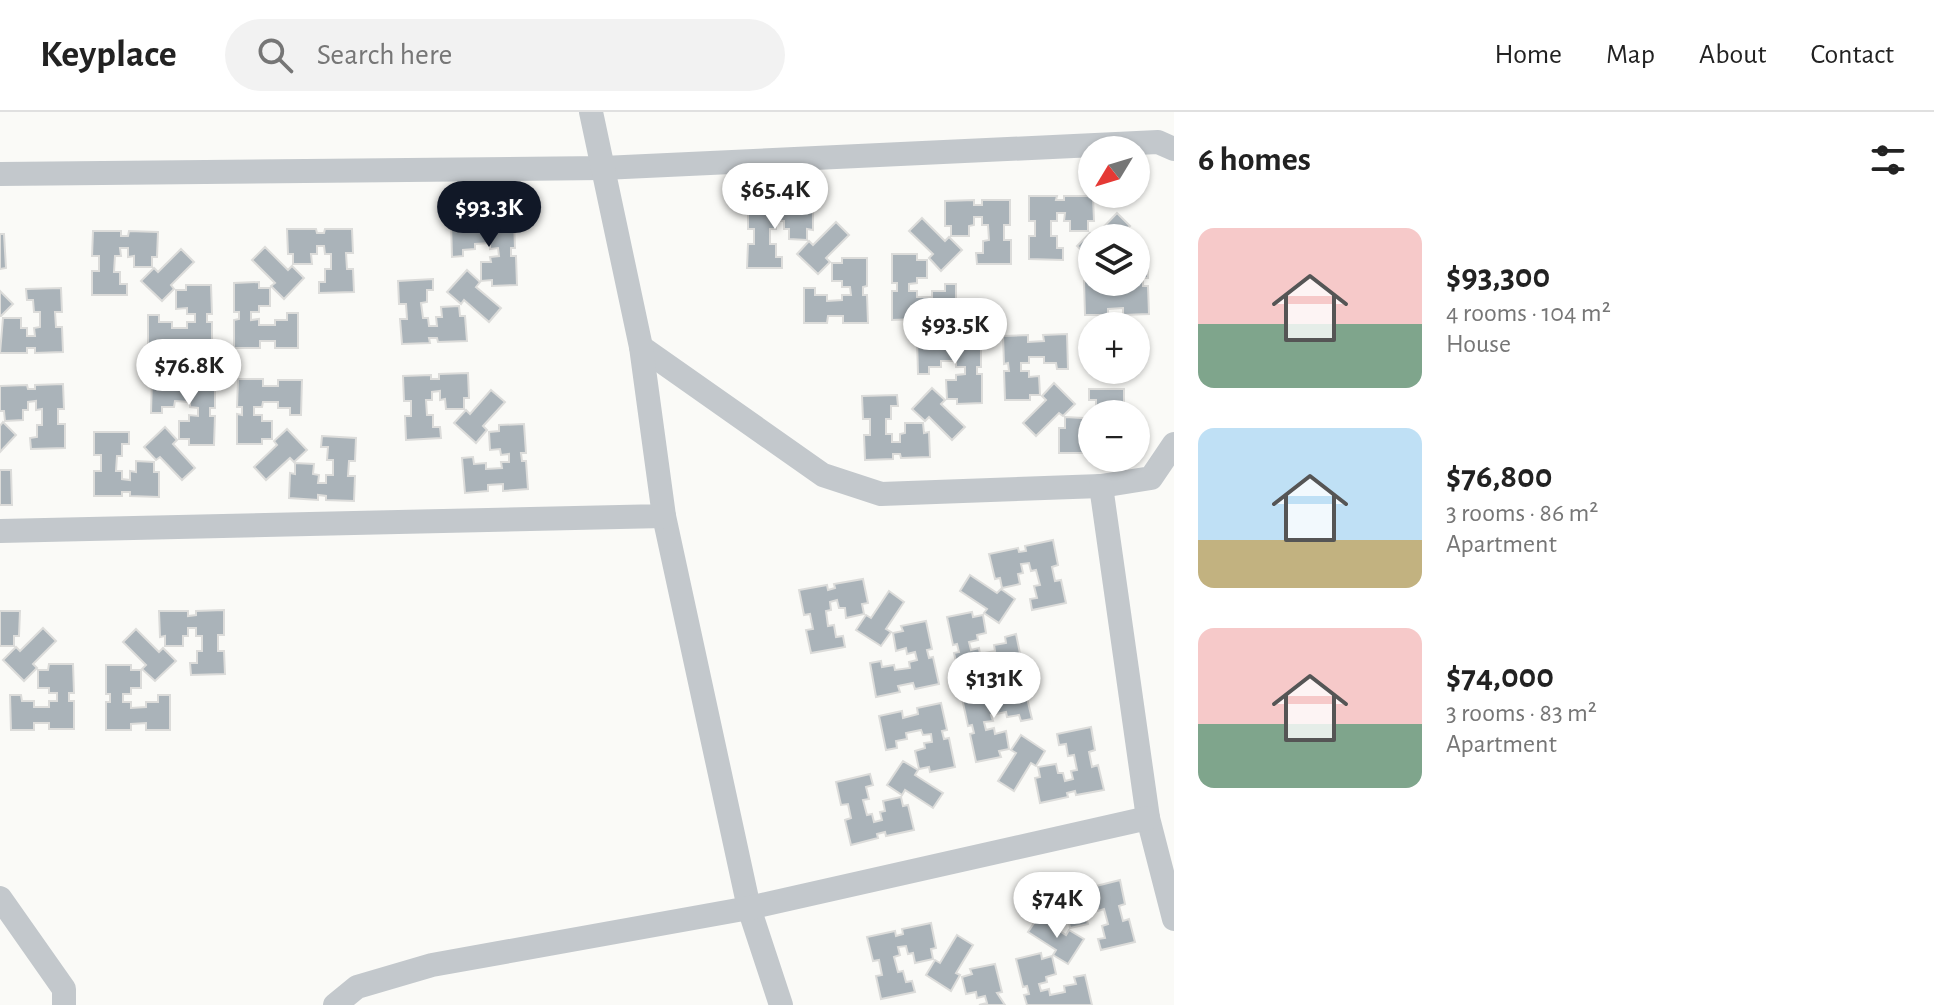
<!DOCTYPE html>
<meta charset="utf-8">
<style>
body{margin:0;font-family:"Alegreya Sans",sans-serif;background:#f2f2f2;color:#222;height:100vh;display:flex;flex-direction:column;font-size:30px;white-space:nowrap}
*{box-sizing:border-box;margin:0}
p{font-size:26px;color:#767676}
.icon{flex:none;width:44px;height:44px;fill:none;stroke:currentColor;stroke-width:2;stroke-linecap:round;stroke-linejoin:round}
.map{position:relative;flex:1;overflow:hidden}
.side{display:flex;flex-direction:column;background:#fff;width:760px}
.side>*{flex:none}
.needle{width:52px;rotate:232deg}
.tools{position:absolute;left:1078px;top:24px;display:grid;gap:16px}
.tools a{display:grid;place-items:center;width:72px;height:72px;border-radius:50%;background:#fff;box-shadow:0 2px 6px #0004;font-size:40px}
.price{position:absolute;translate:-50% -68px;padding:0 18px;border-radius:28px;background:#fff;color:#222;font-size:26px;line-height:52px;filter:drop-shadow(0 2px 4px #0008)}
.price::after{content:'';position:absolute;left:50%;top:48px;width:24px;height:18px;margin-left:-12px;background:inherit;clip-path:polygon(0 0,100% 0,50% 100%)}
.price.on{background:#111827;color:#fff}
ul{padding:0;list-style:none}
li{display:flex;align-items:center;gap:24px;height:200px;padding:0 24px}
li span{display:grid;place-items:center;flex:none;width:224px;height:160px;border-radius:16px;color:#555}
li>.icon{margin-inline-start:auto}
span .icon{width:96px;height:96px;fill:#fffc;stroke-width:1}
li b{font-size:34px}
h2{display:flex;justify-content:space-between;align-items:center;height:96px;padding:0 24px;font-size:34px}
header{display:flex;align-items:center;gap:48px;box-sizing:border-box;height:112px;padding:0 40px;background:#fff;border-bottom:2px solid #e0e0e0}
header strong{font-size:38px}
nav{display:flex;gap:44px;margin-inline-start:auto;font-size:28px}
.search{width:560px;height:72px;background:#f2f2f2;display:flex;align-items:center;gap:20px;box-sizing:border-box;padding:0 28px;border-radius:44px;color:#767676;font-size:30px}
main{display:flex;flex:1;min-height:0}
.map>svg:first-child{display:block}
</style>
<header>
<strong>Keyplace</strong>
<div class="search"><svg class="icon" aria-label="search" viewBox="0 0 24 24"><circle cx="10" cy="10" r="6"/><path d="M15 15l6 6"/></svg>Search here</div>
<nav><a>Home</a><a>Map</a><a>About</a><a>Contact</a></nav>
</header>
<main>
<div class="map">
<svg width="1174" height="893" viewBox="0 0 1174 893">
<rect width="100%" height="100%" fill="#fafaf7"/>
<g fill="#aab3b9" stroke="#dcdcda" stroke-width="2">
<polygon points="1029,84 1057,84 1056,88 1064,88 1064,84 1093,84 1094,109 1088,109 1088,119 1070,119 1070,109 1064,109 1065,101 1057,101 1057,109 1051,109 1051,124 1057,124 1057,136 1063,136 1063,148 1029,147 1029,124 1035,124 1035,109 1029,109"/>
<polygon points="974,88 974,93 982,93 982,88 1010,88 1010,113 1004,113 1004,128 1011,128 1011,152 977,152 976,141 983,141 983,129 989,128 988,113 982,113 982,105 974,105 974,113 969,114 969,124 951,124 951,114 945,114 945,89"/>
<polygon points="748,92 776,92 776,97 784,97 784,92 813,92 813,118 807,117 807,128 789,127 789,117 784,117 784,109 776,109 776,117 770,117 770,132 776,132 776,145 782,145 782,156 747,156 748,132 754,132 754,117 748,117"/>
<polygon points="1117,101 1130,114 1118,126 1092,126 1092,148 1077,134 1090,121 1094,125"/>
<polygon points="922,106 945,129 949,125 962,138 941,159 929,146 933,142 909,119"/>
<polygon points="514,108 515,136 511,136 511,144 516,144 517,173 492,174 492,168 481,169 481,150 491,150 490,145 499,144 498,136 490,137 490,131 475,132 475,137 463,138 463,144 452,145 451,110 474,109 474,116 489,115 489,109"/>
<polygon points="836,110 849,123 826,146 830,150 818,162 797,142 809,129 813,133"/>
<polygon points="287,117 316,117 317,121 324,121 325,117 352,117 353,141 346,141 347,157 353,157 354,180 319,181 319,170 325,170 325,157 331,157 331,142 325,142 324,134 317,134 317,142 311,142 312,152 293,152 293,142 288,142"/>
<polygon points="93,119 121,119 121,124 128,124 129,119 158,120 157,145 152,145 152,155 134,155 134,144 128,145 128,136 120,136 121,144 115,144 114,160 120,160 120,172 127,172 127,183 92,183 92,159 99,159 99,144 92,144"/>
<polygon points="0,122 4,122 6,156 0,157"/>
<polygon points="265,135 288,158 292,154 304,166 284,187 271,174 275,171 252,148"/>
<polygon points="181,137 194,150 171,173 174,177 162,189 141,169 154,156 158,160"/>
<polygon points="1136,137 1147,137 1148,166 1143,166 1143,174 1148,174 1149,202 1123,203 1123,196 1108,197 1108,203 1085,203 1084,169 1095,170 1095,175 1107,175 1108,181 1123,181 1123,175 1131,174 1131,170 1136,170"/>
<polygon points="892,142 917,142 917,148 927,148 927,166 917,166 917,171 909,172 909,179 917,179 917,185 932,185 932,179 945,179 945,172 956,172 956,207 932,207 932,201 917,201 917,207 892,208 892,179 897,179 897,171 892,171"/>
<polygon points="842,146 867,146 867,174 863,175 863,183 867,183 868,211 843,211 843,204 828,204 827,211 804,211 804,176 815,176 815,183 827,183 827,189 842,188 842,183 851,183 850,175 842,175 842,169 832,169 832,151 842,151"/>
<polygon points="467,158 480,170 476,175 501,196 489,210 464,188 461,192 447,180"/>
<polygon points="433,167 433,178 427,178 427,190 421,191 423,206 428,206 429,214 437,214 436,205 442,205 441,195 459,194 460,204 465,204 467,229 438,230 437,226 429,226 430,231 402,232 400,207 407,207 406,192 399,192 398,169"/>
<polygon points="259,170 259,176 270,176 270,194 259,194 259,200 251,200 251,208 259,207 259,213 275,213 275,208 287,208 287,201 298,201 298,236 275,236 275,229 260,229 260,236 234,236 234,208 239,207 239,200 234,200 234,171"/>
<polygon points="186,173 211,173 212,202 207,202 207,210 212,210 212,238 187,238 187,232 172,232 172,238 148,238 148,203 159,203 159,210 172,210 172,216 187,216 187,210 195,210 195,202 187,202 187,196 176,197 176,178 186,178"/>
<polygon points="61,176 62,200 55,200 56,215 62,215 63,240 35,241 35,236 27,236 27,241 0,241 3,206 21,206 21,216 27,216 27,224 35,224 34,216 40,215 40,200 34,200 33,188 27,188 26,177"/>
<polygon points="0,179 13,192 1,204 0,204"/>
<polygon points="1067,222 1068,257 1057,257 1056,251 1044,251 1044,245 1029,245 1029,251 1021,251 1021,259 1029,259 1029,265 1039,264 1040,283 1030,283 1030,288 1005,288 1004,259 1009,259 1008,251 1004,252 1003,224 1028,223 1028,230 1044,229 1043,223"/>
<polygon points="981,226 981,255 977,255 977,262 982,262 982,291 957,292 957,287 947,287 946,268 956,268 956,263 965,262 965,255 956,255 956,249 941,249 941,255 929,255 929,262 918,262 917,227 940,227 940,233 956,233 956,227"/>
<polygon points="468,261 469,286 464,286 464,297 446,297 445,287 440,288 440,279 432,280 432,288 426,288 427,303 433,303 433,315 440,315 441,326 406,328 405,304 411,304 411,289 404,289 403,264 431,263 431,267 439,267 439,262"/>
<polygon points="152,266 175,267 175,273 190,274 191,267 215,268 215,296 210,296 210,304 215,304 214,333 189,333 189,327 179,327 179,309 189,309 189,303 198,304 198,296 190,295 190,290 175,289 174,295 162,295 162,301 151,301"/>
<polygon points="238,267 263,267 263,274 278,274 278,268 302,268 301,303 290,303 290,296 278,296 278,290 263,290 262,295 254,295 254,303 262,303 262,309 272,309 272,327 262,327 262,332 237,332 237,302 242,303 242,295 237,295"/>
<polygon points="1054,271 1075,292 1063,304 1059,301 1036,324 1023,311 1046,288 1042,284"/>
<polygon points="63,272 64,297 58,297 58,312 65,312 65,336 31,337 30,326 37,325 37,313 42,313 42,297 36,298 36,289 28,290 28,298 23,298 23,308 5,309 4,299 0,299 0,274 27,273 28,277 35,277 35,273"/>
<polygon points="932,276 945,288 941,292 965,315 952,328 929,305 925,309 912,297"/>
<polygon points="1089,277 1124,277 1124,300 1096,300 1096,288 1089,288"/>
<polygon points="491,278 505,290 483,314 487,318 476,331 454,311 466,298 470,302"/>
<polygon points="897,283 898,294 891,294 891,307 886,307 886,322 892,322 892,330 900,330 900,322 905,321 905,311 923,311 924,321 929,320 930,345 901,346 900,342 893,342 893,347 865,348 864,323 870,323 870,307 863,307 862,284"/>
<polygon points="1065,305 1083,306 1083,316 1088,316 1088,324 1092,324 1089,341 1059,341 1059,316 1065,316"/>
<polygon points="3,310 16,323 0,340 0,314"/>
<polygon points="524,312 526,341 521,341 522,349 526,349 528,377 503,379 503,372 488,373 488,379 465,381 462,346 473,345 474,352 486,351 486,357 502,356 501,350 509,350 509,342 501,343 500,337 490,338 489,320 499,319 499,313"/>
<polygon points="165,315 177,328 173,332 195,356 182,368 160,345 156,348 144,335"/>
<polygon points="287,317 307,338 294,350 290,346 266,368 254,355 277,333 274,329"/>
<polygon points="94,320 129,320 129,332 122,332 122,344 117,344 116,359 122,359 122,367 130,368 130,359 136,360 136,349 154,350 154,360 159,360 159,385 130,384 130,380 122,380 122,384 94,384 94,359 101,359 101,343 94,343"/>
<polygon points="322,324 356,326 355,349 349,349 348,364 355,364 354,389 326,388 326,384 318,383 318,388 289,386 290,361 295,362 295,351 314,352 313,362 319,363 318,371 326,371 326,363 333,363 333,348 327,348 328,335 321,335"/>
<polygon points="0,358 11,358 12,393 0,393"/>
<polygon points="1053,428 1058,453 1052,455 1055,469 1061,468 1066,491 1032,498 1030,487 1037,486 1034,474 1040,473 1036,458 1031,459 1029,451 1021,452 1023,461 1018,462 1020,472 1002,476 1000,466 995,467 989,442 1018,436 1019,440 1026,439 1025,434"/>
<polygon points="970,463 997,481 1001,477 1015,487 999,511 984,501 987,497 960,479"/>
<polygon points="863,467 868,491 862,492 864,502 846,506 845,496 839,496 837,488 830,490 831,498 826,499 828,514 834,513 836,525 843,524 845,535 811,541 806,518 813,517 810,502 804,503 799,478 827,473 828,478 835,476 834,472"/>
<polygon points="889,479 904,490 886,517 891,520 881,534 856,518 866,503 871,506"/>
<polygon points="224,498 224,523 218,523 218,539 224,539 225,562 191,563 190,551 197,551 197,539 202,539 202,524 196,524 196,516 188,516 188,524 183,524 183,534 165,534 165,524 160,525 159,499 188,499 188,504 196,503 196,499"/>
<polygon points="0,499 20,499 19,524 14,524 14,534 0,534"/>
<polygon points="972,500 973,505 983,503 986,521 977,523 978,528 969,530 971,538 979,536 980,542 995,539 994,533 1006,531 1005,525 1016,522 1023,556 1000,561 998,554 983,557 985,564 960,568 954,541 959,540 957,532 953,533 947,505"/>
<polygon points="926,509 932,537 927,538 929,546 933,545 939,572 915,577 913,571 898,574 900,580 876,585 870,551 881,549 882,555 894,553 895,558 910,556 909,550 917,548 915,540 907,542 906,536 896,539 893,521 903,519 901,514"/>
<polygon points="43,516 56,529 33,552 37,556 24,569 3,548 16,535 20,539"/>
<polygon points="136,517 159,540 163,536 176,549 155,569 142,557 146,553 123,530"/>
<polygon points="49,552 73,552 74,581 69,581 69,589 74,589 74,617 49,617 49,611 34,611 34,618 11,618 10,583 21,583 22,589 34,589 34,595 49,595 49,589 57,589 57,581 49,581 49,576 38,576 38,558 48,558"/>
<polygon points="106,553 131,553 131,558 141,558 141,576 131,576 131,582 123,582 123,590 131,590 131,596 146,595 146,590 158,590 158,583 170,583 170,618 146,618 146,611 131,612 131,618 106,618 106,590 110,590 110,582 106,582"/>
<polygon points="1024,573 1032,607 1021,609 1019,603 1007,605 1006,600 991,603 993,609 984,610 986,618 994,616 995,622 1006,619 1009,637 999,639 1001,645 976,650 970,622 974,621 972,613 968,614 962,586 986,581 988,587 1003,584 1001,578"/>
<polygon points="941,591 947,618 942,619 944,627 949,626 955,655 930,660 929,655 919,657 915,639 925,636 924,631 932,630 931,622 923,623 921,618 906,621 907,627 896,629 897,636 886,638 879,604 902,599 903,606 918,602 917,596"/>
<polygon points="1091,615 1095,638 1089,640 1092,655 1098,653 1104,678 1076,683 1075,679 1067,681 1068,685 1040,691 1035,666 1040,665 1038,655 1056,652 1058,661 1063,661 1065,669 1073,667 1071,659 1077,658 1074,643 1068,644 1066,632 1059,633 1057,622"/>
<polygon points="1021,623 1045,639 1036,654 1031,651 1014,679 998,669 1016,641 1011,638"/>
<polygon points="903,649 918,658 915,663 943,681 933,696 905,678 902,683 887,673"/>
<polygon points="870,662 873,673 866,675 869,687 863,688 867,703 872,702 874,710 882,708 880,700 885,699 883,689 901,685 903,694 908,693 914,718 886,724 885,720 877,722 878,726 851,733 845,708 851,706 848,692 841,693 836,670"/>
<polygon points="1120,768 1125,792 1119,794 1123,809 1129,807 1135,830 1101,838 1098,827 1105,826 1102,814 1108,812 1104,797 1098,799 1096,791 1089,793 1091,801 1085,802 1088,812 1070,816 1068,806 1062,808 1056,783 1084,776 1086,781 1093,779 1092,775"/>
<polygon points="1038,805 1066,823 1069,818 1084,827 1068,852 1053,843 1056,838 1028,820"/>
<polygon points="931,811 936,836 931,837 933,847 915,851 913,841 908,842 906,834 898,835 900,843 894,845 898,860 903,859 906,870 912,869 915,880 881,887 876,864 882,863 879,848 873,849 867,825 895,819 896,824 903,822 902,817"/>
<polygon points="957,823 973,833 956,861 960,863 951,879 926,863 935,848 940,851"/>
<polygon points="1041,841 1042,847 1052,844 1056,862 1046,865 1047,870 1039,872 1041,879 1049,877 1050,883 1065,880 1064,874 1076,872 1074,865 1085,863 1092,893 1027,893 1024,883 1029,882 1027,874 1023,875 1016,847"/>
<polygon points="995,852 1002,880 997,881 1005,893 979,893 987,891 985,884 977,886 976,880 966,882 962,865 972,862 970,857"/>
</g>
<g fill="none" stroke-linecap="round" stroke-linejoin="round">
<g stroke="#c3c8cc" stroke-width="24">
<polyline points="0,62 603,56 1158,30 1174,37"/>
<polyline points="641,235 823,363 881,382 1101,374 1151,366 1174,332"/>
<polyline points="1101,374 1148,706 1174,807"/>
<polyline points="664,404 749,796 781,893"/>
<polyline points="0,419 664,404 641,235 591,0"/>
<polyline points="0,786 64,877 64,893"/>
<polyline points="335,893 357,875 432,853 749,796 1148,706"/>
</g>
</g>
</svg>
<div class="tools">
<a><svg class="needle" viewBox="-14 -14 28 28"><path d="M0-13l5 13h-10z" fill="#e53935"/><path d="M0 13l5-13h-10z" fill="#767676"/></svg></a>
<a><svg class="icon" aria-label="layers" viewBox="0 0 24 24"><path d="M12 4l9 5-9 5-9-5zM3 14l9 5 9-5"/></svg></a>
<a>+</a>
<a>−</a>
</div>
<b class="price" style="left:775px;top:119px">$65.4K</b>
<b class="price on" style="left:489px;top:137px">$93.3K</b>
<b class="price" style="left:955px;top:254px">$93.5K</b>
<b class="price" style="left:189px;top:295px">$76.8K</b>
<b class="price" style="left:994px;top:608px">$131K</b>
<b class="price" style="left:1057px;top:828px">$74K</b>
</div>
<section class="side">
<h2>6 homes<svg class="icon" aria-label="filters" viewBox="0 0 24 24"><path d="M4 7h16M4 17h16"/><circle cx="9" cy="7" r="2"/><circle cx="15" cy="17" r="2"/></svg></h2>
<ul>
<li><span style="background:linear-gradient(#f6c9c9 60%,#7fa58c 0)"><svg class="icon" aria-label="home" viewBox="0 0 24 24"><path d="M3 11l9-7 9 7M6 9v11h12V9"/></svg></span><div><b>$93,300</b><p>4 rooms · 104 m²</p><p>House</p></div></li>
<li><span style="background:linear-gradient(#bfe0f5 70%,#c2b280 0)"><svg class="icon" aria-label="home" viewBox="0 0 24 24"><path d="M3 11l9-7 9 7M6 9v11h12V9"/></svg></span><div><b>$76,800</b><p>3 rooms · 86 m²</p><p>Apartment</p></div></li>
<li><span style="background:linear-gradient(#f6c9c9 60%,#7fa58c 0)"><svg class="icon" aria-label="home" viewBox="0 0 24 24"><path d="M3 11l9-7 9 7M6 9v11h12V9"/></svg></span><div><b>$74,000</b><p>3 rooms · 83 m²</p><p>Apartment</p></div></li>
</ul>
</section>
</main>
